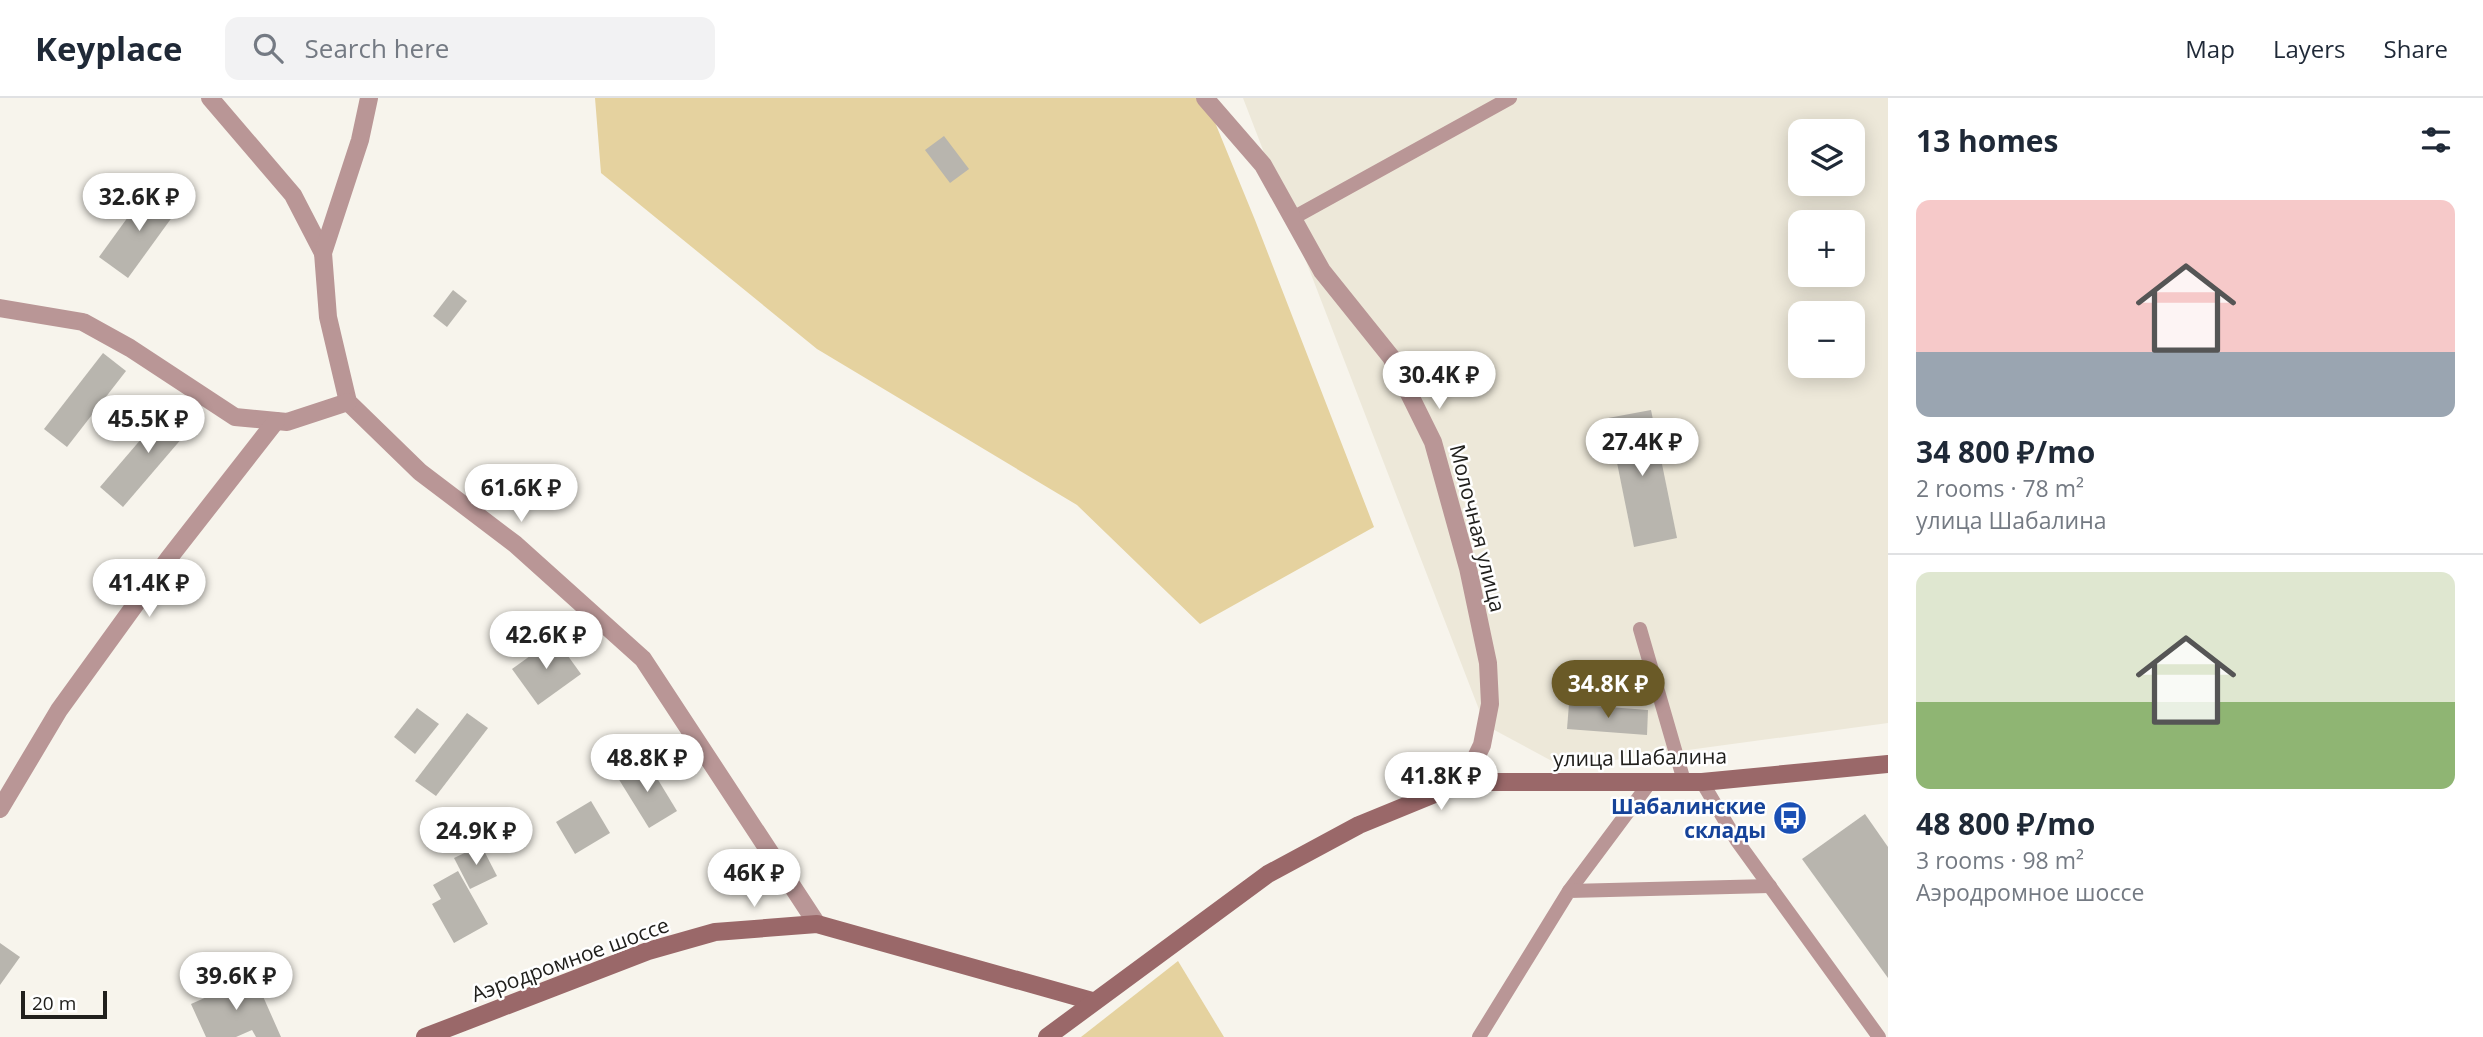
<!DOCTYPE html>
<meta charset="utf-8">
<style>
body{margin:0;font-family:"Open Sans",sans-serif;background:#f2f2f3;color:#1f2937;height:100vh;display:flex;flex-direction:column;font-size:26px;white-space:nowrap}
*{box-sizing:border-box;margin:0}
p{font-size:23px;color:#747a83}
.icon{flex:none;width:38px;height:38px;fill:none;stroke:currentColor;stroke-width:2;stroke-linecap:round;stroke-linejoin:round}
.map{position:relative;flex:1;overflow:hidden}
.panel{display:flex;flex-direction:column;background:#fff;width:595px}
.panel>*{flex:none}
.controls{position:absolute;left:1788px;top:21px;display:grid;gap:14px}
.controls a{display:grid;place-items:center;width:77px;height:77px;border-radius:14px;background:#fff;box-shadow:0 4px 18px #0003;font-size:35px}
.scale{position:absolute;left:21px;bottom:18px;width:86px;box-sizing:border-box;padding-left:7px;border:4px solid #21201d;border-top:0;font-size:19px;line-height:24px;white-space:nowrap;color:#21201d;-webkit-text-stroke:5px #fff;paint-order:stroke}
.price{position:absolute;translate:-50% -60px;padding:0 16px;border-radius:24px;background:#fff;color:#222;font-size:23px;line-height:46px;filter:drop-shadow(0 2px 4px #0008)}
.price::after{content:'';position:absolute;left:50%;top:42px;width:21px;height:16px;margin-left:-10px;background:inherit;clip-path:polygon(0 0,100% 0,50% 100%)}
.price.current{background:#6a5a27;color:#fff}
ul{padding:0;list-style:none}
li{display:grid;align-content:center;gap:14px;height:371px;padding:0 28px}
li+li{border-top:2px solid #e0e1e3}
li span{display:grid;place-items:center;height:217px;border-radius:14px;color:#555}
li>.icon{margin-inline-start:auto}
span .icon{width:126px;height:126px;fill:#fffc;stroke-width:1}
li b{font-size:30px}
h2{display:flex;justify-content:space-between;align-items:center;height:84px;padding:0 28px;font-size:30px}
header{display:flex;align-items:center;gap:42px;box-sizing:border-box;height:98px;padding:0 35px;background:#fff;border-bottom:2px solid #e0e1e3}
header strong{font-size:33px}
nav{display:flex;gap:38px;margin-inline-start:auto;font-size:24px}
.search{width:490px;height:63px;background:#f2f2f3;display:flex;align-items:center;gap:18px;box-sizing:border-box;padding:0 24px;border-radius:14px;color:#747a83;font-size:26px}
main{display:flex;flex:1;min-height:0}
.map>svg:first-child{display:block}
</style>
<header>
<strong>Keyplace</strong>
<div class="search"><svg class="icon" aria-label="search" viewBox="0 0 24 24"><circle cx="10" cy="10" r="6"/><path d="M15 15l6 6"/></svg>Search here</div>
<nav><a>Map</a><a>Layers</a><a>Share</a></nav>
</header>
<main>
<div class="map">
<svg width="1888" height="939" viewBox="0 0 1888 939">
<rect width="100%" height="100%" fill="#f7f4ec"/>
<path fill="#ede8d9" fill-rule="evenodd" d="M1243 0H1888V625L1563 669 1485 627ZM1801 33H1853V86H1801ZM1801 124H1853V177H1801ZM1801 215H1853V268H1801Z"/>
<g fill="#e5d29f">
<polygon points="595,0 1205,0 1255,122 1374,429 1200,526 1077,407 817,251 601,75"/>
<polygon points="1178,863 1224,939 1081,939"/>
</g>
<g fill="#b8b5ae">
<polygon points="944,38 969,71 950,85 925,52"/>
<polygon points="149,90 178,111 128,180 99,159"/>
<polygon points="453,192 467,203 447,229 433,218"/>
<polygon points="103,255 126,273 67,349 44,331"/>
<polygon points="172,305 195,325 123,409 100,389"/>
<polygon points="1651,312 1677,440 1634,449 1608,320"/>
<polygon points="555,540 581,576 538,607 512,571"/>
<polygon points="1569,606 1648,612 1647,637 1567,631"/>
<polygon points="417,610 439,626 415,656 394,639"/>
<polygon points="467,615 488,630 436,698 415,683"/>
<polygon points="646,662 677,713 649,730 618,680"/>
<polygon points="591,703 610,735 575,756 556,724"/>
<polygon points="1865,716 1888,749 1888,880 1802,761"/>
<polygon points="481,747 497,778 470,791 454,760"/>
<polygon points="458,773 488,826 454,845 432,806 441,801 433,787"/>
<polygon points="0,845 20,859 0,887"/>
<polygon points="254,878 281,939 256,939 252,932 236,939 206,939 191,906"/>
</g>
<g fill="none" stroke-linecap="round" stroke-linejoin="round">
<g stroke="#b99696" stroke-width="14">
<polyline points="1293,120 1510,0"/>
<polyline points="1640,531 1684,683"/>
<polyline points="1702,684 1737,743 1879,939"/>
<polyline points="1569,793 1651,683"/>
<polyline points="1479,939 1569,793 1770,788"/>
</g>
<g stroke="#b99696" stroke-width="18">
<polyline points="210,0 293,97 323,155"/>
<polyline points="369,0 360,42 323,155 328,219 348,304 420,374 515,446 643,561 817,826"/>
<polyline points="1205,0 1263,67 1322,173 1391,259 1433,344 1468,470 1488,565 1490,606 1482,647 1464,684"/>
<polyline points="0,210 83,224 130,250 235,319 287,324 348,304"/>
<polyline points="0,711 59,612 169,460 276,323"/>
</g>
<g stroke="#9a6869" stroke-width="18">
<polyline points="425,939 648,853 715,834 817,826 1092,903"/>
<polyline points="1047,939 1268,776 1359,727 1464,684 1702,684 1888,666"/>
</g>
</g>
<defs>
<g id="bus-disc" transform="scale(1.75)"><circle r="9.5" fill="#1a4fb4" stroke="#fff"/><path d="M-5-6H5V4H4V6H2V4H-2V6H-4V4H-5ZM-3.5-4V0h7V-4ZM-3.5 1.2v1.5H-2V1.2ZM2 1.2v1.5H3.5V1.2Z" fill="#fff"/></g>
</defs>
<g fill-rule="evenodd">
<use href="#bus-disc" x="1790" y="720"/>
</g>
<g text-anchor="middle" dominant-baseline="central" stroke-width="5" stroke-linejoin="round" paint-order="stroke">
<g font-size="21" fill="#21201d" stroke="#fff">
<text transform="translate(1478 430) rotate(76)">Молочная улица</text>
<text transform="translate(1640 659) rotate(-1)">улица Шабалина</text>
<text transform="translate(570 861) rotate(-20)">Аэродромное шоссе</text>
</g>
<g font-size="21" font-weight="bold" fill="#164399" stroke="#fff" text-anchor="end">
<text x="1766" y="708">Шабалинские<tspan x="1766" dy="24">склады</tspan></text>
</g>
</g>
</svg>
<div class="controls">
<a><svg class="icon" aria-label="layers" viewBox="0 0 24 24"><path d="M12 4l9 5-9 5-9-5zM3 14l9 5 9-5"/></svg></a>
<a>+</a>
<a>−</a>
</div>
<div class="scale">20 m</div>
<b class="price" style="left:139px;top:135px">32.6K ₽</b>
<b class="price" style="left:1439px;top:313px">30.4K ₽</b>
<b class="price" style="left:148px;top:357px">45.5K ₽</b>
<b class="price" style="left:1642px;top:380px">27.4K ₽</b>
<b class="price" style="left:521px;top:426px">61.6K ₽</b>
<b class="price" style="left:149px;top:521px">41.4K ₽</b>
<b class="price" style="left:546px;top:573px">42.6K ₽</b>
<b class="price current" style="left:1608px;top:622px">34.8K ₽</b>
<b class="price" style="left:647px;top:696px">48.8K ₽</b>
<b class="price" style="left:1441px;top:714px">41.8K ₽</b>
<b class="price" style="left:476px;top:769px">24.9K ₽</b>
<b class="price" style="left:754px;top:811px">46K ₽</b>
<b class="price" style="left:236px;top:914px">39.6K ₽</b>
</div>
<section class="panel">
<h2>13 homes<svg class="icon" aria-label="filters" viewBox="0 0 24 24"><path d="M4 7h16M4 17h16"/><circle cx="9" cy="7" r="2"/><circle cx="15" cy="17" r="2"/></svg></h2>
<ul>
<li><span style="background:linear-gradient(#f6c9c9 70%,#9aa5b1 0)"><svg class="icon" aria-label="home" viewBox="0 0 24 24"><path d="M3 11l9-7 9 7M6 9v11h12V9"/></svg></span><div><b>34 800 ₽/mo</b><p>2 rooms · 78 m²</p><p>улица Шабалина</p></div></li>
<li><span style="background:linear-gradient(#dfe7d0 60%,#8fb573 0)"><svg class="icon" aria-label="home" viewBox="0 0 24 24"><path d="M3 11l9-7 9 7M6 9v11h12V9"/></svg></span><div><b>48 800 ₽/mo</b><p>3 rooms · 98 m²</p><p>Аэродромное шоссе</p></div></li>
</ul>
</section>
</main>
